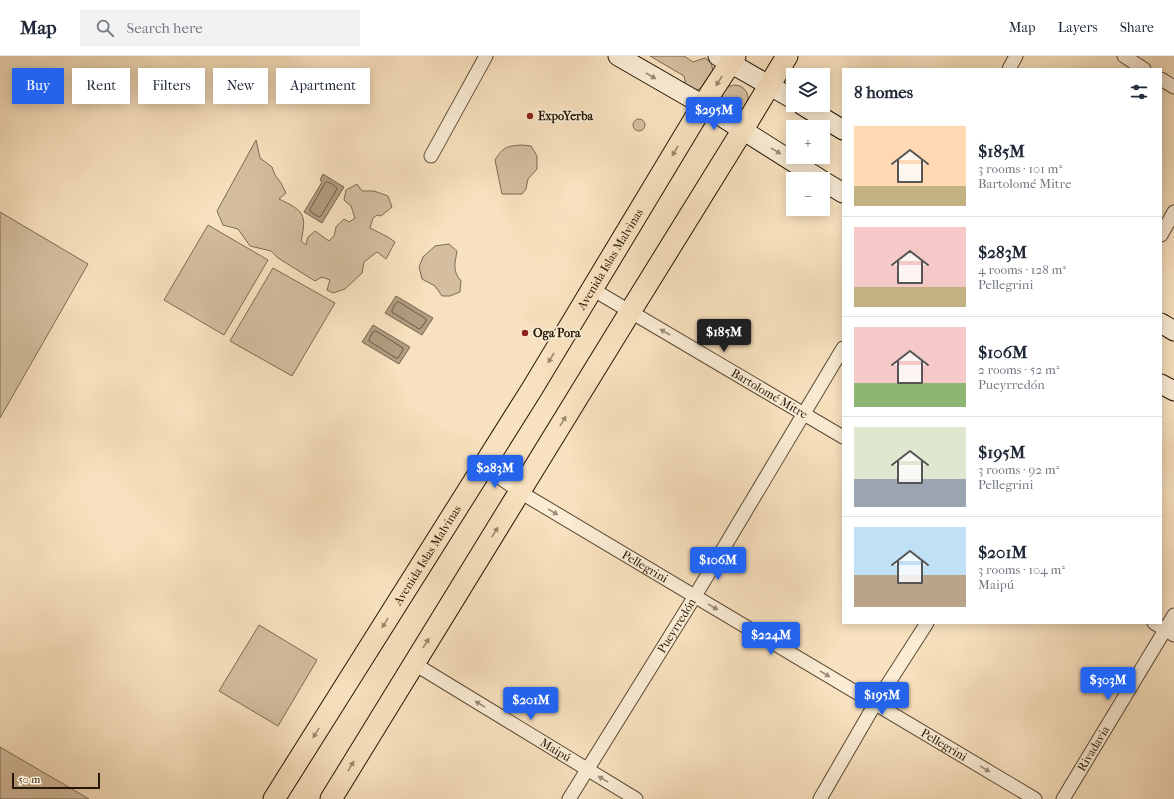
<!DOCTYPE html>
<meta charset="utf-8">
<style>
body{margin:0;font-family:"IM FELL French Canon",serif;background:#f2f2f3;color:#1f2937;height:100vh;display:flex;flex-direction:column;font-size:15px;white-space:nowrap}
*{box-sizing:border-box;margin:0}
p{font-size:13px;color:#747a83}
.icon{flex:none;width:22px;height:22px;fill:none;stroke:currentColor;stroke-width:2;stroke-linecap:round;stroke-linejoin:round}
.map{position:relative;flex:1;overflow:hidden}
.sheet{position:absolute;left:842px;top:12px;width:320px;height:556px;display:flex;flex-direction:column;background:#fff;border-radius:0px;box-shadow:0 2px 10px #0003}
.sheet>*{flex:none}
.banner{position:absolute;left:12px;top:12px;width:380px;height:36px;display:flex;gap:8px}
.fabs{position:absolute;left:786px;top:12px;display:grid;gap:8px}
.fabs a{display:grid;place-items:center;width:44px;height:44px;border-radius:0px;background:#fff;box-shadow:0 2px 10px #0003;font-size:20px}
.scale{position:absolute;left:12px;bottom:10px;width:88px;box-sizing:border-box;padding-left:4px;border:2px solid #251606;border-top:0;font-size:11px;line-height:14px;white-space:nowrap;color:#251606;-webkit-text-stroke:3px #faecd5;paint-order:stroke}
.price{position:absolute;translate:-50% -34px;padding:0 9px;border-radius:4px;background:#2563eb;color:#fff;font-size:13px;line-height:26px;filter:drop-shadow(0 1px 2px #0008)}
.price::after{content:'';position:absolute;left:50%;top:24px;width:12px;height:9px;margin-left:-6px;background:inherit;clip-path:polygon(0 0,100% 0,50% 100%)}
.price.selected{background:#222;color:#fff}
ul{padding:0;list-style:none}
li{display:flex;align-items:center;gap:12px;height:100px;padding:0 12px}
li+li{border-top:1px solid #e0e1e3}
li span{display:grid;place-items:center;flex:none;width:112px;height:80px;border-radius:0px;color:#555}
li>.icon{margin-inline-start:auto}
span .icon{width:48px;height:48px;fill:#fffc;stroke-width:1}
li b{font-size:17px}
h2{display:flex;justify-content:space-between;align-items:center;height:48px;padding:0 12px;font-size:17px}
.tag{padding:0 14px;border-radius:0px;background:#fff;box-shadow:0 2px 10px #0003;font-size:14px;line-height:36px}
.tag.selected{background:#2563eb;color:#fff}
header{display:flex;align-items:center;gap:24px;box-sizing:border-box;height:56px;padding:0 20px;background:#fff;border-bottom:1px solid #e0e1e3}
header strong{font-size:19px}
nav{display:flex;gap:22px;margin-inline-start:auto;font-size:14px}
.search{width:280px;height:36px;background:#f2f2f3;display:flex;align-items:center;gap:10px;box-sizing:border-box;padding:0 14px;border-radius:0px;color:#747a83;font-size:15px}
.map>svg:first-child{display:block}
</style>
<header>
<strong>Map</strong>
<div class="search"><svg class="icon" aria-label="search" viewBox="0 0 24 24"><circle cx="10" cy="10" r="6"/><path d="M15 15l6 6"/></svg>Search here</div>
<nav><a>Map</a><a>Layers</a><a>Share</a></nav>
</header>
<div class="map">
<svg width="1174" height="743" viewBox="0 0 1174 743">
<rect width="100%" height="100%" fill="#f8e1be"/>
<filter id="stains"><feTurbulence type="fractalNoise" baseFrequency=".005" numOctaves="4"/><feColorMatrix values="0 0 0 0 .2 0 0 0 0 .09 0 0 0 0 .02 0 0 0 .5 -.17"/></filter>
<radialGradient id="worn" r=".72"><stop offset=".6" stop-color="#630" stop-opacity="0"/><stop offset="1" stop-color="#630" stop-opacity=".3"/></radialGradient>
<g fill="#d4be9f" stroke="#7c6a52">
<polygon points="650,0 684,0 693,6 705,2 711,7 713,14 700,33 692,34 686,30 684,20"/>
<circle cx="735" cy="42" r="13"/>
<circle cx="639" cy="69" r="6"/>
<path d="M256 84 260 102 272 111 275 119 281 127 286 137 279 143C304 155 307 158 301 185L306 189 308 181 315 175 329 185 334 180 336 171 344 163 349 166 355 162 351 150 344 144 346 134 357 128 362 135H374L388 140 392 151 381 160 377 159 373 162 370 172 388 181 395 186 386 203 377 196 364 206 362 217 345 233 333 237 327 234 330 224 322 221 315 225 278 202 271 195 250 190 238 173 223 169 217 155Z"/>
<path d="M522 89 531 90 537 100V113L528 123 526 133 522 138H502L495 104C503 91 507 90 522 89Z"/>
<polygon points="0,156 88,208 0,362"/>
<polygon points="208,169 268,204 224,279 164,244"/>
<path d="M449 188 457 195C455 208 452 214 461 225L460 236 450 240H442L435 230 422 223 419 211 423 201 435 190Z"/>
<polygon points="273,212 335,247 292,320 230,285"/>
<polygon points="259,569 317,604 278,670 219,635"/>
<polygon points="0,691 89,743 0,743"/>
</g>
<g fill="#b09c7f" stroke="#78664f">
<polygon points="323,118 344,131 322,167 304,156 322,126 320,124"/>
<polygon points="396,240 433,262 422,279 385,257"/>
<polygon points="373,269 410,291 399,308 362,286"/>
</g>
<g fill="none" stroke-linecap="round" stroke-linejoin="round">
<g stroke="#6a5942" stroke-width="1">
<path d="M326 126C330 126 336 130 337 133L321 160 319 161 311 156 310 154Z"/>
<polygon points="399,246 426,263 426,265 421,272 419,273 392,256 392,254 396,247"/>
<polygon points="376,275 403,292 403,294 398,302 396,302 369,285 369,283 373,276"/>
</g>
<g stroke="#5a4934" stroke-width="15">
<g id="minor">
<polyline points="1124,0 1144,13"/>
<polyline points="1009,13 1016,0"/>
<polyline points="1161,23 1174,31"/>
<polyline points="431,100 486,0"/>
<polyline points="1161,179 1174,156"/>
<path id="s1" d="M592 233 843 381"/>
<path id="s2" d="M484 410 520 436 1035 743"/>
<polyline points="1154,567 1174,579"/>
<path id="s3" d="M413 607 636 743"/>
<path id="s4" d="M569 743 695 540 843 292"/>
<polyline points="820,743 875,648 927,567"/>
<path id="s5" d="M1063 743 1174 559"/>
</g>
</g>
<g stroke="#251606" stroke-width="21">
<g id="secondary">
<polyline points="618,0 703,49 820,123"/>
<polyline points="718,0 793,43"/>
<polyline points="802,49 843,74"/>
<polyline points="823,125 843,137"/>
<polyline points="1161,267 1174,275"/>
<polyline points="1161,328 1174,335"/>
</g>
</g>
<g stroke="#251606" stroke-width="23">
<g id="primary">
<path id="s6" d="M274 743 532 333 703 49 735 0"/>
<polyline points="331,743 630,256 742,75 787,0"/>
</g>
</g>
<use href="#minor" stroke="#faecd5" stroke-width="13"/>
<use href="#secondary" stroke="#faecd5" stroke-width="19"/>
<use href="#primary" stroke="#f8e1be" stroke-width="21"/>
</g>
<defs><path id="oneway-solid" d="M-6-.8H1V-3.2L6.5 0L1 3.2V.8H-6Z"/></defs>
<g fill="#9a8c78">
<use href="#oneway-solid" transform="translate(651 20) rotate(30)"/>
<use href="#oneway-solid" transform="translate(776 95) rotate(32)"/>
<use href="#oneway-solid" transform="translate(665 276) rotate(-150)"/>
<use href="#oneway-solid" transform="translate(553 456) rotate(31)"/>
<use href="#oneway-solid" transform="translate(713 551) rotate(31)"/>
<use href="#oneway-solid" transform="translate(825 618) rotate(31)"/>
<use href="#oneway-solid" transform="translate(480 648) rotate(-149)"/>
<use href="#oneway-solid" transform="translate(985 713) rotate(31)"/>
<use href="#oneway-solid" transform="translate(603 723) rotate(-149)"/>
</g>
<g fill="#99866b">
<use href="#oneway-solid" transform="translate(719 25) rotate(123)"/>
<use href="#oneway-solid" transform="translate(675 95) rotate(121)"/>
<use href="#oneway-solid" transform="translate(551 302) rotate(121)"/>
<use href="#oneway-solid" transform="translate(563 365) rotate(-59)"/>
<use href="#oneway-solid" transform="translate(495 476) rotate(-58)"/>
<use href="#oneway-solid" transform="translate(385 567) rotate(122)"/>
<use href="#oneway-solid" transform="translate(426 587) rotate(-58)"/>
<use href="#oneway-solid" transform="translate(316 677) rotate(122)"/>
<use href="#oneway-solid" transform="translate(351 710) rotate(-59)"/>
</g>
<g fill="#8f2418" stroke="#faecd5" stroke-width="1.5">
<circle cx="530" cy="60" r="4"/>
<circle cx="525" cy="277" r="4"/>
</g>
<g text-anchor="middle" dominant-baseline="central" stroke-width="3.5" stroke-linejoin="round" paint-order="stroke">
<g font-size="12" font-weight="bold" fill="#251606" stroke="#faecd5" text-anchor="start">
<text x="538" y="60">ExpoYerba</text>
<text x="533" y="277">Oga Pora</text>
</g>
<g font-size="12" fill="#251606" stroke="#faecd5">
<text stroke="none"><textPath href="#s6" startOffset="636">Avenida Islas Malvinas</textPath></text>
<text stroke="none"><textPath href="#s1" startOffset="206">Bartolomé Mitre</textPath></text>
<text stroke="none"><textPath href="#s6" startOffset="288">Avenida Islas Malvinas</textPath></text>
<text stroke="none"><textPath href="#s2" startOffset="190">Pellegrini</textPath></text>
<text stroke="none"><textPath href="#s4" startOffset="204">Pueyrredón</textPath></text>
<text stroke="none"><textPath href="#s2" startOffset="538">Pellegrini</textPath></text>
<text stroke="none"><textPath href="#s5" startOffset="59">Rivadavia</textPath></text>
<text stroke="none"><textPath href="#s3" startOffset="167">Maipú</textPath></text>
</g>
</g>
<rect width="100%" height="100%" filter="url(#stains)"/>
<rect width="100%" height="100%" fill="url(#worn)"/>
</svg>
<div class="fabs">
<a><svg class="icon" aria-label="layers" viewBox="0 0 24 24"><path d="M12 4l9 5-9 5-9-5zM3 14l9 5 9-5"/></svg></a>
<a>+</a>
<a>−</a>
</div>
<div class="scale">50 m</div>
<b class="price" style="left:714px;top:75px">$295M</b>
<b class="price selected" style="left:724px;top:297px">$185M</b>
<b class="price" style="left:495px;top:433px">$283M</b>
<b class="price" style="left:718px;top:525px">$106M</b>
<b class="price" style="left:771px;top:600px">$224M</b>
<b class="price" style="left:1108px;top:645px">$303M</b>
<b class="price" style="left:882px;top:660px">$195M</b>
<b class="price" style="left:531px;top:665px">$201M</b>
<div class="banner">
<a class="tag selected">Buy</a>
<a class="tag">Rent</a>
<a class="tag">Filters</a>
<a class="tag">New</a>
<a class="tag">Apartment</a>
</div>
<section class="sheet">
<h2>8 homes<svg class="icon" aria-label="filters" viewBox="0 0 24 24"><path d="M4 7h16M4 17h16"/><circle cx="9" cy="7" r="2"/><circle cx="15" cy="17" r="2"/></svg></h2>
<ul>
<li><span style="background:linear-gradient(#ffd9b3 75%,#c2b280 0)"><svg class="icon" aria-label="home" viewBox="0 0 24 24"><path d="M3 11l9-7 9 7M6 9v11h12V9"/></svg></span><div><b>$185M</b><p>3 rooms · 101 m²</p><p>Bartolomé Mitre</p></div></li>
<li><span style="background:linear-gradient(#f6c9c9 75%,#c2b280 0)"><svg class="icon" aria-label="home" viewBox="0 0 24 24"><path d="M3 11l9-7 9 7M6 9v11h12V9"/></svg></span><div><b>$283M</b><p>4 rooms · 128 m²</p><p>Pellegrini</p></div></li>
<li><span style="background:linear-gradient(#f6c9c9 70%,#8fb573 0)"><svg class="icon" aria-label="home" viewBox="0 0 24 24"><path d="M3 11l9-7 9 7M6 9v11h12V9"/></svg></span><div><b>$106M</b><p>2 rooms · 52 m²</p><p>Pueyrredón</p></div></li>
<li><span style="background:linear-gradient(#dfe7d0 65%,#9aa5b1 0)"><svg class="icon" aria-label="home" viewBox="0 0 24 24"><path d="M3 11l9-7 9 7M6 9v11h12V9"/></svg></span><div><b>$195M</b><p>3 rooms · 92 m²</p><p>Pellegrini</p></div></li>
<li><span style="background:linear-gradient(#bfe0f5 60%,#b9a48a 0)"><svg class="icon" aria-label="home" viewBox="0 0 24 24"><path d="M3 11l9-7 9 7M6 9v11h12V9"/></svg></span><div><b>$201M</b><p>3 rooms · 104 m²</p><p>Maipú</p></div></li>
</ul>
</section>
</div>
